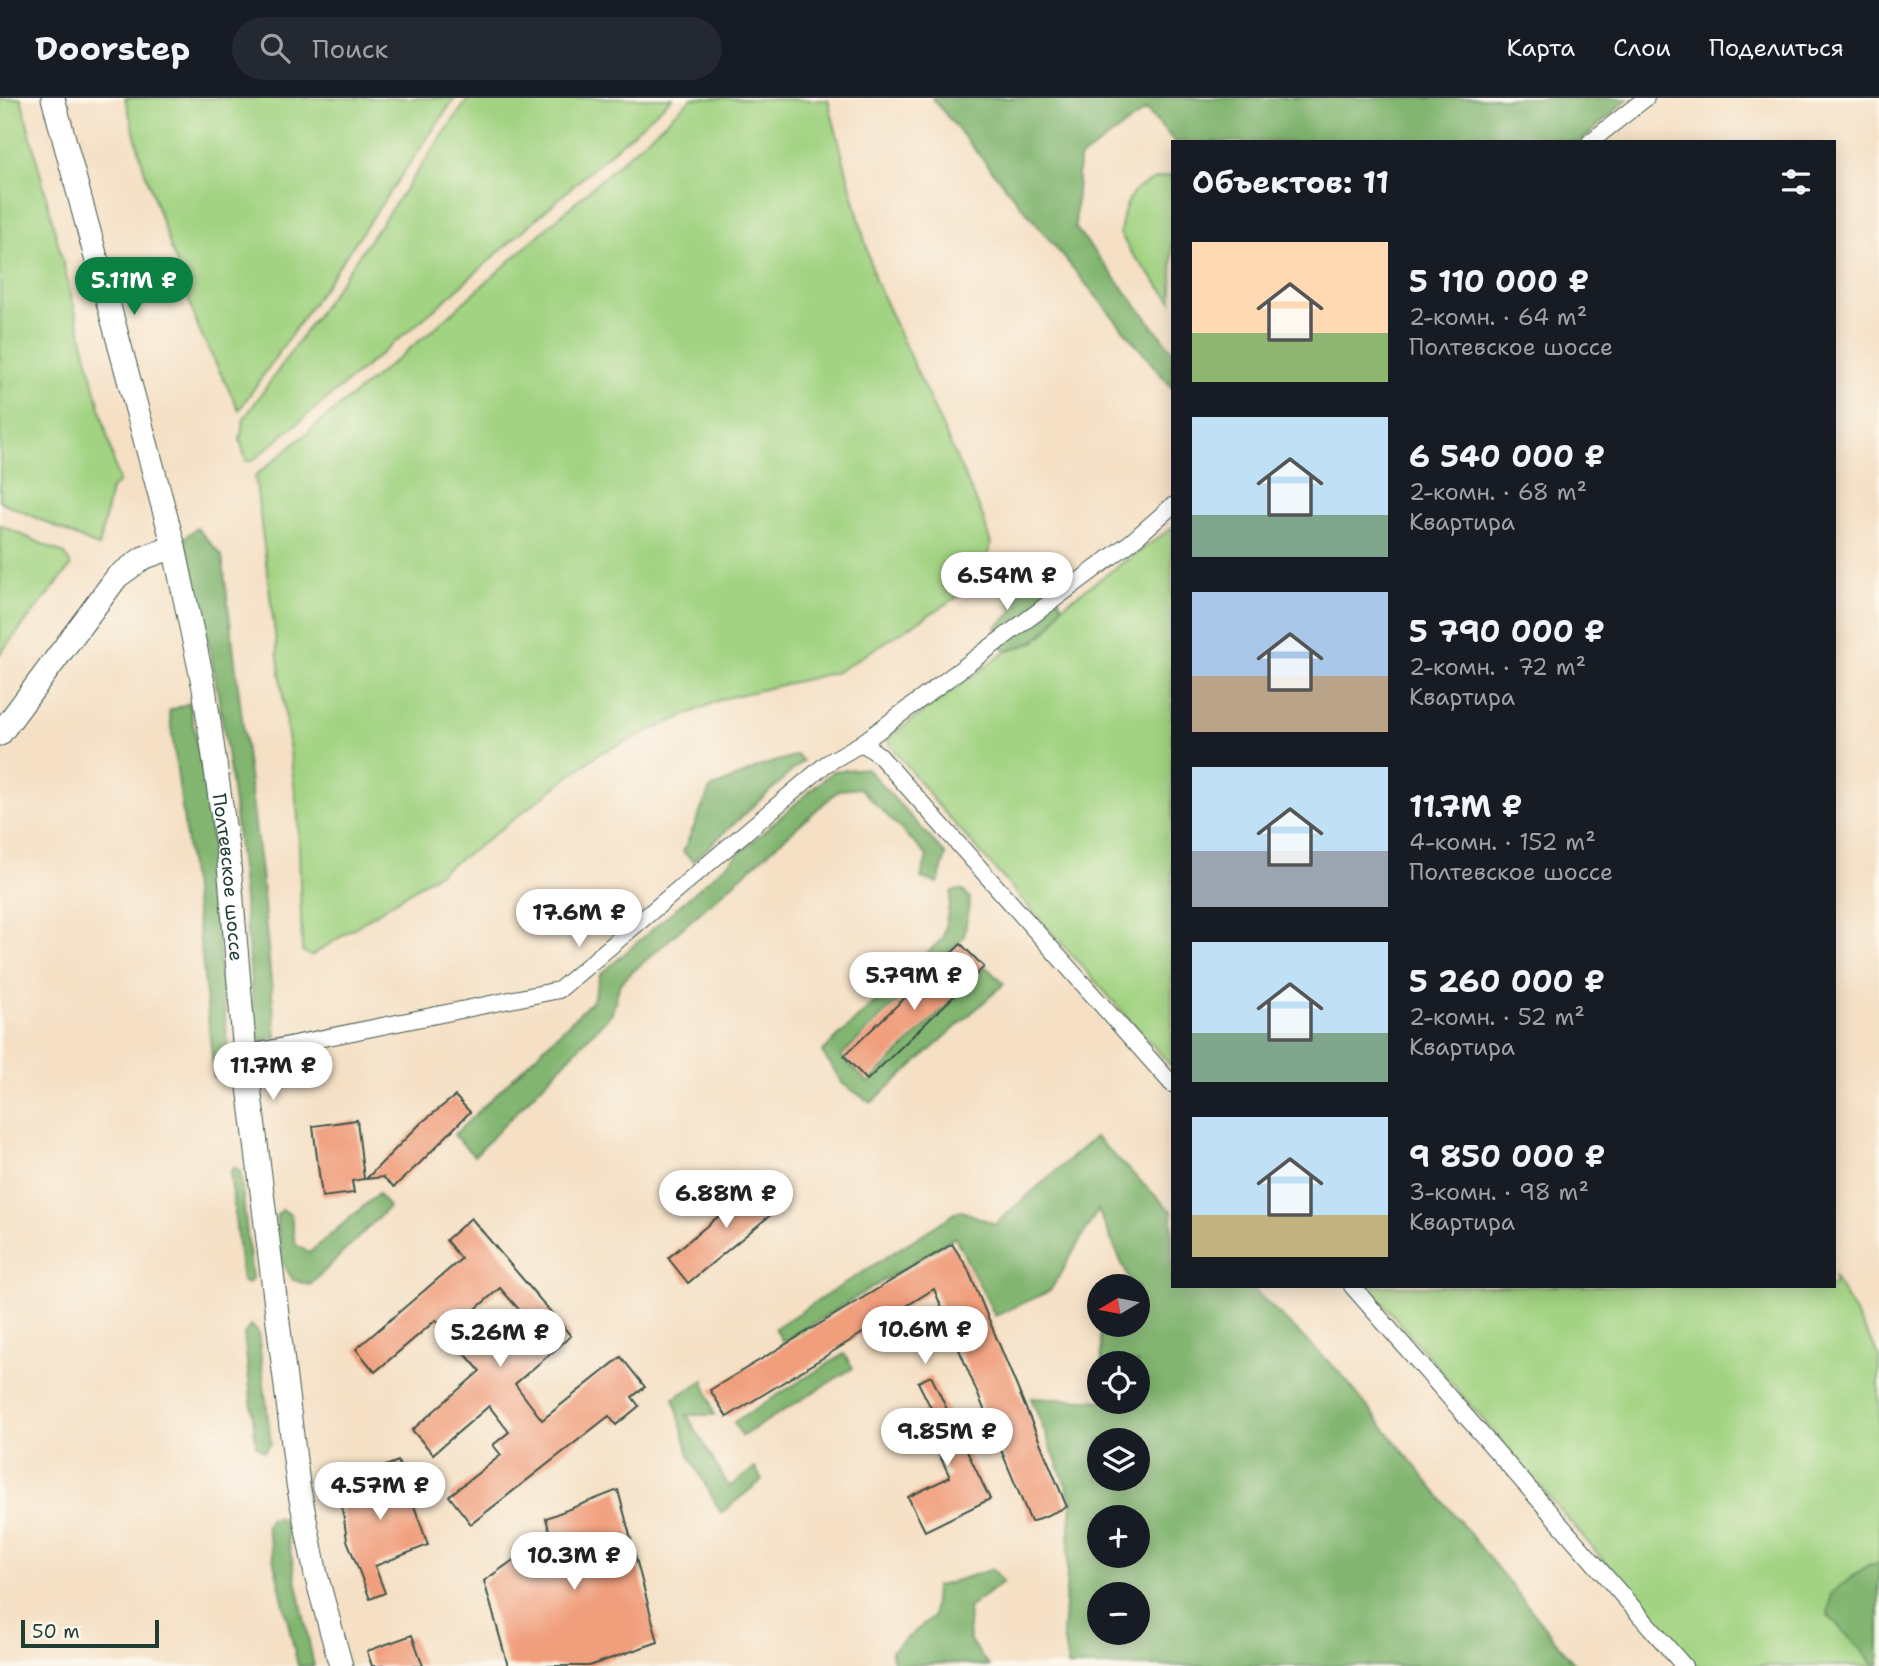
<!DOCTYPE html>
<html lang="ru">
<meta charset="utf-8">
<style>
body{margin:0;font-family:"Shantell Sans",sans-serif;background:#242831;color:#f1f3f6;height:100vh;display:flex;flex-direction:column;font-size:26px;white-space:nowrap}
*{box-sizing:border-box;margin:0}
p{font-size:23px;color:#9ea1a6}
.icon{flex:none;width:38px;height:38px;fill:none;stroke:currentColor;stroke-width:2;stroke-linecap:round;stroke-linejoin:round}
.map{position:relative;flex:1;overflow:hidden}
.panel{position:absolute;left:1171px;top:42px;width:665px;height:1148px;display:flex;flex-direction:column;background:#171b24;border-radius:0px;box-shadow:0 4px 18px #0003}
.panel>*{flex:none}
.needle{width:46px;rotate:260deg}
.fabs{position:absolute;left:1087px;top:1176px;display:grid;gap:14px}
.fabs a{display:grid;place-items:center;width:63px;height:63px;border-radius:50%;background:#171b24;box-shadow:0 4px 18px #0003;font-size:35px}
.scale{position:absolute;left:21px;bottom:18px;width:138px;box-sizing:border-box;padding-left:7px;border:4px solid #1f3d34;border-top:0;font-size:19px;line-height:24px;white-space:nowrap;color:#1f3d34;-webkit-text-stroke:5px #fbf7ec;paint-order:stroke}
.price{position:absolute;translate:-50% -60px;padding:0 16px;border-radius:24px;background:#fff;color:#222;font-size:23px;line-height:46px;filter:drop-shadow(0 2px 4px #0008)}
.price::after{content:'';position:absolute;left:50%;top:42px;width:21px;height:16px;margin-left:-10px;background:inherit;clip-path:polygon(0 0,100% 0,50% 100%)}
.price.current{background:#0b8043;color:#fff}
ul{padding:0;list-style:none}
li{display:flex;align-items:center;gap:21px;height:175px;padding:0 21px}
li span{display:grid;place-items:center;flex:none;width:196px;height:140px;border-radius:0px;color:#555}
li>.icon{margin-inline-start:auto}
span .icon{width:84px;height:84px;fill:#fffc;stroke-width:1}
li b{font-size:30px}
h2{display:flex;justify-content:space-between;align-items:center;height:84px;padding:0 21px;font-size:30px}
header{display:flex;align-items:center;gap:42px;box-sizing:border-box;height:98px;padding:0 35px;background:#171b24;border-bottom:2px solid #363941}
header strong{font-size:33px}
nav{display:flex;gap:38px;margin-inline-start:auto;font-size:24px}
.search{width:490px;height:63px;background:#242831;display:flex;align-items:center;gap:18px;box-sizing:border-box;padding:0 24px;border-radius:38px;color:#9ea1a6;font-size:26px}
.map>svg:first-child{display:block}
</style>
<header>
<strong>Doorstep</strong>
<div class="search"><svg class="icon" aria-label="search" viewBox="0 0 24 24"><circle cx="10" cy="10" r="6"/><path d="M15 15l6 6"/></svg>Поиск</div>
<nav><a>Карта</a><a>Слои</a><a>Поделиться</a></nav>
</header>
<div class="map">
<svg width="1879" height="1568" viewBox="0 0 1879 1568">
<rect width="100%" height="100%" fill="#fbf7ec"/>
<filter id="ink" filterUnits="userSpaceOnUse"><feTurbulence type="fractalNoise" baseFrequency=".0143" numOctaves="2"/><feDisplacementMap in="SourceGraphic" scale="14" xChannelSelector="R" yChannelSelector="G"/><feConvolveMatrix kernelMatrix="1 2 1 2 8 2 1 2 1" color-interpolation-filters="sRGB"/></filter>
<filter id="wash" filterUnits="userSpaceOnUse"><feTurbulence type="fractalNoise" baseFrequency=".00686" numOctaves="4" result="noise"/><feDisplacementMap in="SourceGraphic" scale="28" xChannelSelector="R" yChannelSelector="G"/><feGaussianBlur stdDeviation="1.57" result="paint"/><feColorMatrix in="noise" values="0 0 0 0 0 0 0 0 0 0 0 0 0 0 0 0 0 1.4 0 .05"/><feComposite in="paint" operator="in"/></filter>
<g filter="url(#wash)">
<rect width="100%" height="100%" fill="#f5e0c5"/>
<g fill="#a2d382" stroke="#60885b" stroke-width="2">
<polygon points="0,0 21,0 119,384 111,391 99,449 0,403"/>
<polygon points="125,0 455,0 239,312 199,232 144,71"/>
<polygon points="469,0 672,0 436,210 252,363 246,363 240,341 244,321"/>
<polygon points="692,0 828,2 875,182 982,416 991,446 984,468 956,500 837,574 722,601 598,656 475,751 311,858 302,853 298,717 255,378 436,229"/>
<path d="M1172 77V203L1130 153 1120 135C1125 97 1134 84 1172 77Z"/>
<polygon points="0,427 65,456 71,468 0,556"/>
<polygon points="1172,430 1172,969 936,705 886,641 1007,553 1034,545 1052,528 1062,508"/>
<polygon points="1834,1179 1879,1257 1879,1465 1868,1467 1829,1517 1876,1568 1694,1568 1368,1188 1834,1188"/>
</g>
<g fill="#81b570" stroke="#507952" stroke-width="2" fill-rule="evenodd">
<polygon points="932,0 1629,0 1580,44 1175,44 1146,12 1079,61 1075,129 1172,252 1172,290"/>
<path d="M197 430 222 458 261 775 276 939 256 945C243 775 229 605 184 440Z"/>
<path d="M1013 478 1031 480 1054 489 1062 508C1047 537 1038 544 1007 553L999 545 996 529 1013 514 1010 496Z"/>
<polygon points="189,605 209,705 220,870 231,979 214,979 202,859 169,613"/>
<polygon points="797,657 803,663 693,763 683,754 710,691 761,668"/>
<polygon points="866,670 946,757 938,785 921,780 927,758 860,690 839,692 620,885 612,915 474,1058 454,1037 593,902 600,877 833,673"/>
<polygon points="962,792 970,800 964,839 841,958 868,985 986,869 1004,886 871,1005 843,986 822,954 943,840 952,793"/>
<path d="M1095 1039 1172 1114V1188H1250L1341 1276 1576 1568H1068L1063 1537 1072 1402 1031 1300 1138 1304V1265H1102L1100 1227H1138V1188H1132L1098 1112 1050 1193 995 1218 955 1139 783 1244 775 1230 960 1112 995 1126ZM1099 1342H1138V1381H1099ZM1099 1419H1138V1458H1099ZM1099 1496H1138V1535H1099Z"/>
<polygon points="234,1069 240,1073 252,1181 248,1186 242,1183 230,1074"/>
<polygon points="378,1096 389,1109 310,1187 293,1182 282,1164 276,1118 282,1112 291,1116 295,1146 309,1155"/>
<polygon points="251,1227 258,1234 271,1346 264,1353 256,1347 244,1236"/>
<polygon points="844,1256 853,1270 742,1338 734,1324"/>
<polygon points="704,1282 714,1317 687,1317 729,1389 755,1370 762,1382 721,1415 689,1357 674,1300"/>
<polygon points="277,1419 284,1423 314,1568 298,1568 266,1428 269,1421"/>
<polygon points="1879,1465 1879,1568 1876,1568 1828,1517 1831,1495 1868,1467"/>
<polygon points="993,1471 1003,1484 968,1510 970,1543 989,1568 952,1565 895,1568 891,1553 933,1519 935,1489"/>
</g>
<g id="blocks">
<g fill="#f09e7b" fill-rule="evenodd">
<polygon points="961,846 984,869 867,982 844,958"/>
<polygon points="455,998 470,1014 421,1064 394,1089 383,1079 366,1081 421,1025"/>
<polygon points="357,1022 364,1081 352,1083 354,1095 322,1099 313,1028"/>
<polygon points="765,1080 785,1105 688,1185 668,1160"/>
<path d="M471 1120 571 1238 515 1286 542 1322 621 1259 645 1289 632 1299 639 1308 616 1327 609 1318 471 1426 449 1398 501 1357 493 1347 509 1334 489 1308 433 1356 412 1332 480 1273 436 1222 375 1274 356 1251 461 1161 446 1142ZM500 1190 522 1215 493 1240 471 1215Z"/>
<polygon points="952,1146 967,1169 1067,1409 1031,1424 934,1191 727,1319 710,1292"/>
<polygon points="931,1278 990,1401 925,1433 908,1399 950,1379 920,1316 931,1310 918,1284"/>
<polygon points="398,1363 428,1447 375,1468 385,1495 370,1501 347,1442 339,1387"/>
<polygon points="618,1392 658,1544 589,1568 508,1568 484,1483 550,1436 546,1420"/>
<polygon points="412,1537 423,1568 372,1568 367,1553"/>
</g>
</g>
</g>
<g filter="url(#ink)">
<use href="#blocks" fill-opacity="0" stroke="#3f554a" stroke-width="2"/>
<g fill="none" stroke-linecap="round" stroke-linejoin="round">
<g stroke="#3f554a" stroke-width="18">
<g id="street">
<polyline points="1590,44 1646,0"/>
<polyline points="862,645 879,657 1172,986"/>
<polyline points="245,956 559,892 826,666 862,645 1131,444 1172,408"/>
<polyline points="1352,1188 1684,1568"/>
</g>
</g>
<g stroke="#3f554a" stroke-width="25">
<g id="secondary">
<path id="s1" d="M53 0 174 449 204 590 228 755 245 956 298 1386 316 1477 341 1568"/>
<polyline points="0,636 117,479 143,460 174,449"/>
</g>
</g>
<use href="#street" stroke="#fff" stroke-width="16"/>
<use href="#secondary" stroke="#fff" stroke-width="23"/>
</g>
</g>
<g text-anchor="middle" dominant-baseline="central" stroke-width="6" stroke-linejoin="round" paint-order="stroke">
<g font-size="19" fill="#1f3d34" stroke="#fbf7ec">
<text stroke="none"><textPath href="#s1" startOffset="800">Полтевское шоссе</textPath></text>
</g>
</g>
</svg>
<div class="fabs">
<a><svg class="needle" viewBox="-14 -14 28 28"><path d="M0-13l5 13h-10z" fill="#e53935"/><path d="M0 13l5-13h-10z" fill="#9ea1a6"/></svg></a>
<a><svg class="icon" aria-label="locate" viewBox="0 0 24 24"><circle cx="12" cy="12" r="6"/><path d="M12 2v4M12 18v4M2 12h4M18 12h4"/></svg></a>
<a><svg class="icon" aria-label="layers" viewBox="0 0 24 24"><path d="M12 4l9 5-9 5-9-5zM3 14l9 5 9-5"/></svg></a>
<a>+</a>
<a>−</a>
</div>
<div class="scale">50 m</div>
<b class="price current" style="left:134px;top:219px">5.11M ₽</b>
<b class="price" style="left:1007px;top:514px">6.54M ₽</b>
<b class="price" style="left:579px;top:851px">17.6M ₽</b>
<b class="price" style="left:914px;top:914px">5.79M ₽</b>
<b class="price" style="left:273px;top:1004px">11.7M ₽</b>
<b class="price" style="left:726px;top:1132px">6.88M ₽</b>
<b class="price" style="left:925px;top:1268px">10.6M ₽</b>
<b class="price" style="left:500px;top:1271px">5.26M ₽</b>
<b class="price" style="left:947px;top:1370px">9.85M ₽</b>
<b class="price" style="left:380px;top:1424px">4.57M ₽</b>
<b class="price" style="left:574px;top:1494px">10.3M ₽</b>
<section class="panel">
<h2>Объектов: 11<svg class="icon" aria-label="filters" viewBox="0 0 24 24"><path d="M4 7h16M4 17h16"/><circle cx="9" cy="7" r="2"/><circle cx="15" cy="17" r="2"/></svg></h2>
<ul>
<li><span style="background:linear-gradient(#ffd9b3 65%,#8fb573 0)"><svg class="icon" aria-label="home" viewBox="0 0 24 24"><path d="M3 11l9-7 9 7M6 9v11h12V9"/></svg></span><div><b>5 110 000 ₽</b><p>2-комн. · 64 m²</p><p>Полтевское шоссе</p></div></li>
<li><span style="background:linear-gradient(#bfe0f5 70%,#7fa58c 0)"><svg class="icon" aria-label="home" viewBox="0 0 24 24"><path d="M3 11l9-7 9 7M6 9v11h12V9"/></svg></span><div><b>6 540 000 ₽</b><p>2-комн. · 68 m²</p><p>Квартира</p></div></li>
<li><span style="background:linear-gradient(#a9c7e8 60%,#b9a48a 0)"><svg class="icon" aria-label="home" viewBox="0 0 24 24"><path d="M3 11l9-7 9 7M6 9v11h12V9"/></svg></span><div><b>5 790 000 ₽</b><p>2-комн. · 72 m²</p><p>Квартира</p></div></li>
<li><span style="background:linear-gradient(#bfe0f5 60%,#9aa5b1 0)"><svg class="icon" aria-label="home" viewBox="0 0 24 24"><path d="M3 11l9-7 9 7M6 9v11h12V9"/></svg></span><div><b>11.7M ₽</b><p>4-комн. · 152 m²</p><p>Полтевское шоссе</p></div></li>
<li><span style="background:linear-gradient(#bfe0f5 65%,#7fa58c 0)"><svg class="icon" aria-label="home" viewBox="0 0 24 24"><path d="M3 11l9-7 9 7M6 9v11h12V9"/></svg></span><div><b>5 260 000 ₽</b><p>2-комн. · 52 m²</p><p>Квартира</p></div></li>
<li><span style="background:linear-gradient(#bfe0f5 70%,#c2b280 0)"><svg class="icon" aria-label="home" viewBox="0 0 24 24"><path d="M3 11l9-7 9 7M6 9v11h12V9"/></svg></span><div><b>9 850 000 ₽</b><p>3-комн. · 98 m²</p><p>Квартира</p></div></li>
</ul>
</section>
</div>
